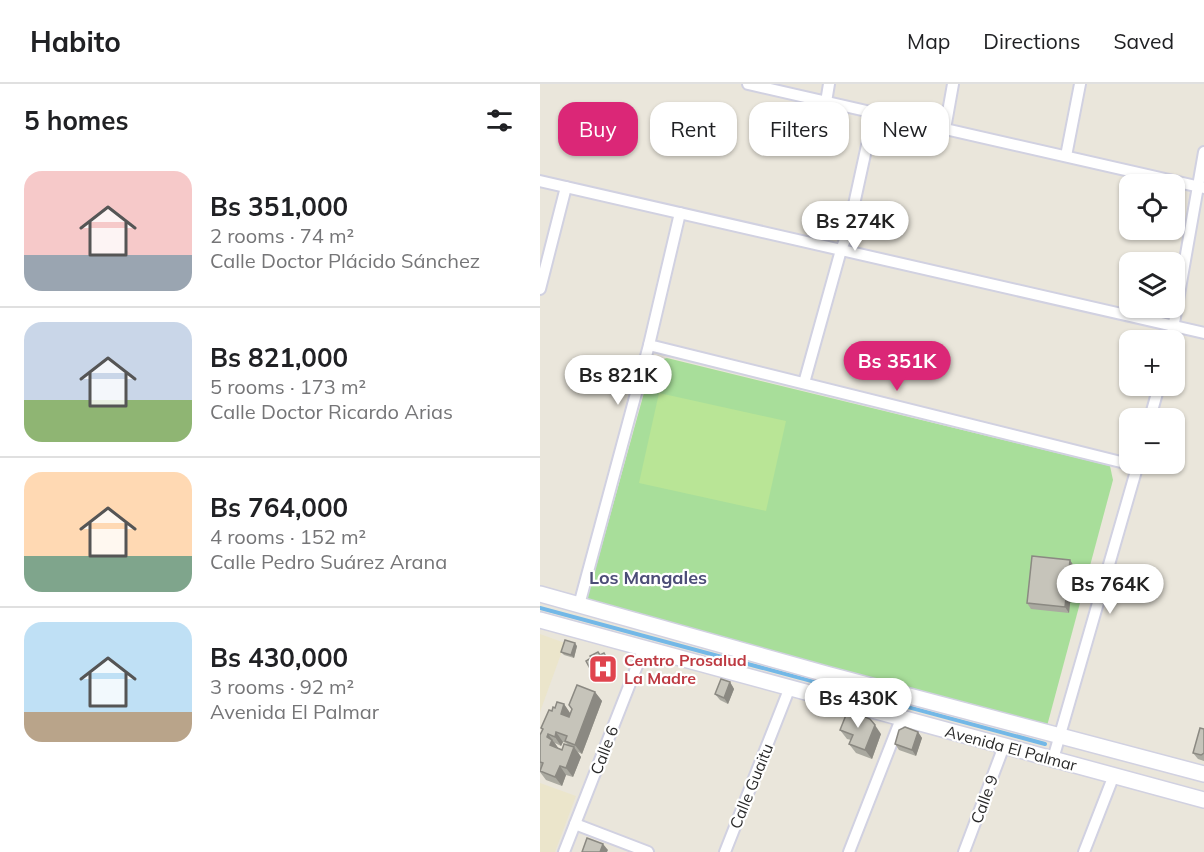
<!DOCTYPE html>
<meta charset="utf-8">
<style>
body{margin:0;font-family:Mulish,sans-serif;background:#f6f6f6;color:#202124;height:100vh;display:flex;flex-direction:column;font-size:22px;white-space:nowrap}
*{box-sizing:border-box;margin:0}
p{font-size:20px;color:#757577}
.icon{flex:none;width:33px;height:33px;fill:none;stroke:currentColor;stroke-width:2;stroke-linecap:round;stroke-linejoin:round}
.map{position:relative;flex:1;overflow:hidden}
.sheet{display:flex;flex-direction:column;background:#fff;width:540px}
.sheet>*{flex:none}
.banner{position:absolute;left:18px;top:18px;width:555px;height:54px;display:flex;gap:12px}
.fabs{position:absolute;left:579px;top:90px;display:grid;gap:12px}
.fabs a{display:grid;place-items:center;width:66px;height:66px;border-radius:12px;background:#fff;box-shadow:0 2px 4px #0004;font-size:30px}
.price{position:absolute;translate:-50% -51px;padding:0 14px;border-radius:21px;background:#fff;color:#222;font-size:20px;line-height:39px;filter:drop-shadow(0 2px 3px #0008)}
.price::after{content:'';position:absolute;left:50%;top:36px;width:18px;height:14px;margin-left:-9px;background:inherit;clip-path:polygon(0 0,100% 0,50% 100%)}
.price.selected{background:#db2777;color:#fff}
ul{padding:0;list-style:none}
li{display:flex;align-items:center;gap:18px;height:150px;padding:0 24px}
li+li{border-top:2px solid #e0e0e0}
li span{display:grid;place-items:center;flex:none;width:168px;height:120px;border-radius:18px;color:#555}
li>.icon{margin-inline-start:auto}
span .icon{width:72px;height:72px;fill:#fffc;stroke-width:1}
li b{font-size:26px}
h2{display:flex;justify-content:space-between;align-items:center;height:72px;padding:0 24px;font-size:26px}
.chip{padding:0 21px;border-radius:18px;background:#fff;box-shadow:0 2px 4px #0004;font-size:21px;line-height:54px}
.chip.selected{background:#db2777;color:#fff}
header{display:flex;align-items:center;gap:36px;box-sizing:border-box;height:84px;padding:0 30px;background:#fff;border-bottom:2px solid #e0e0e0}
header strong{font-size:28px}
nav{display:flex;gap:33px;margin-inline-start:auto;font-size:21px}
main{display:flex;flex:1;min-height:0}
.map>svg:first-child{display:block}
</style>
<header>
<strong>Habito</strong>
<nav><a>Map</a><a>Directions</a><a>Saved</a></nav>
</header>
<main>
<section class="sheet">
<h2>5 homes<svg class="icon" aria-label="filters" viewBox="0 0 24 24"><path d="M4 7h16M4 17h16"/><circle cx="9" cy="7" r="2"/><circle cx="15" cy="17" r="2"/></svg></h2>
<ul>
<li><span style="background:linear-gradient(#f6c9c9 70%,#9aa5b1 0)"><svg class="icon" aria-label="home" viewBox="0 0 24 24"><path d="M3 11l9-7 9 7M6 9v11h12V9"/></svg></span><div><b>Bs 351,000</b><p>2 rooms · 74 m²</p><p>Calle Doctor Plácido Sánchez</p></div></li>
<li><span style="background:linear-gradient(#c9d6e8 65%,#8fb573 0)"><svg class="icon" aria-label="home" viewBox="0 0 24 24"><path d="M3 11l9-7 9 7M6 9v11h12V9"/></svg></span><div><b>Bs 821,000</b><p>5 rooms · 173 m²</p><p>Calle Doctor Ricardo Arias</p></div></li>
<li><span style="background:linear-gradient(#ffd9b3 70%,#7fa58c 0)"><svg class="icon" aria-label="home" viewBox="0 0 24 24"><path d="M3 11l9-7 9 7M6 9v11h12V9"/></svg></span><div><b>Bs 764,000</b><p>4 rooms · 152 m²</p><p>Calle Pedro Suárez Arana</p></div></li>
<li><span style="background:linear-gradient(#bfe0f5 75%,#b9a48a 0)"><svg class="icon" aria-label="home" viewBox="0 0 24 24"><path d="M3 11l9-7 9 7M6 9v11h12V9"/></svg></span><div><b>Bs 430,000</b><p>3 rooms · 92 m²</p><p>Avenida El Palmar</p></div></li>
</ul>
</section>
<div class="map">
<svg width="664" height="768" viewBox="0 0 664 768">
<rect width="100%" height="100%" fill="#eae6db"/>
<g fill="#ebe5cb">
<polygon points="0,550 25,559 0,628"/>
<polygon points="0,699 36,712 15,768 0,768"/>
</g>
<polygon fill="#a8de9a" points="127,274 570,382 573,396 507,642 46,519 110,287 116,277"/>
<polygon fill="#b9e596" points="119,309 246,337 226,427 99,399"/>
<g fill="none" stroke-linecap="round" stroke-linejoin="round">
<polyline stroke="#73b8e7" stroke-width="4" points="0,524 505,660"/>
<g stroke="#d1d1e1" stroke-width="14">
<g id="street">
<polyline points="208,0 664,104"/>
<polyline points="286,18 289,0"/>
<polyline points="405,45 413,0"/>
<polyline points="526,72 540,0"/>
<polyline points="0,97 664,249"/>
<polyline points="0,205 26,103"/>
<polyline points="631,256 664,68"/>
<polyline points="109,261 597,382"/>
<polyline points="264,299 301,166 308,148 334,29"/>
<polyline points="610,334 619,302"/>
<polyline points="39,521 109,261 140,129"/>
<polyline points="513,675 598,380"/>
<polyline points="35,740 108,768"/>
<polyline points="24,768 104,564"/>
<polyline points="185,768 250,603"/>
<polyline points="309,768 361,635"/>
<polyline points="424,768 464,662"/>
<polyline points="544,768 574,691"/>
</g>
</g>
<g stroke="#d1d1e1" stroke-width="18">
<g id="secondary">
<polyline points="0,510 286,590 664,690"/>
<polyline points="0,536 664,716"/>
</g>
</g>
<use href="#street" stroke="#fff" stroke-width="10"/>
<use href="#secondary" stroke="#fff" stroke-width="15"/>
</g>
<g fill="#aaa9a0" fill-rule="evenodd">
<polygon points="534,482 529,529 491,525 487,519"/>
<polygon points="37,562 34,574 24,571 21,568"/>
<polygon points="64,569 69,575 75,588 57,597 53,590 60,571"/>
<polygon points="190,598 194,605 188,620 180,616 175,610"/>
<path d="M55 608 62 617 42 670 38 668 41 673 33 693 26 691 22 702 6 696 0 688V651L2 646 1 644 15 624 24 620 30 629ZM23 658 26 659 28 661 22 666 18 664 15 659 21 662Z"/>
<polygon points="664,645 664,677 658,675 653,669"/>
<polygon points="300,646 341,650 332,675 316,669 309,660 311,656 307,655"/>
<polygon points="378,648 382,654 376,672 359,666 355,660"/>
</g>
<g fill="#8b8982">
<polygon points="530,476 534,482 529,529 525,523"/>
<polygon points="35,559 37,562 34,574 31,571"/>
<polygon points="190,598 194,605 188,620 184,614"/>
<polygon points="55,608 62,617 42,670 35,661"/>
<polygon points="24,620 30,629 28,639 21,630"/>
<polygon points="335,641 341,650 332,675 325,666"/>
<polygon points="16,648 23,658 21,662 15,653"/>
<polygon points="378,648 382,654 376,672 372,666"/>
<polygon points="8,650 19,665 10,661 7,653"/>
<polygon points="34,663 41,673 33,693 26,684"/>
<polygon points="20,682 26,691 22,702 15,693"/>
<polygon points="63,760 68,766 67,768 60,768"/>
</g>
<g fill="#c6c4ba" stroke="#8b8982" stroke-width="1.5">
<polygon points="492,472 530,476 525,523 487,519"/>
<polygon points="25,556 35,559 31,571 21,568"/>
<polygon points="58,568 60,571 64,569 71,582 53,590 46,577 51,574 50,572"/>
<polygon points="181,595 190,598 184,614 175,610"/>
<polygon points="37,601 55,608 35,661 25,657 27,652 16,648 15,653 8,650 7,653 12,656 10,661 22,666 24,660 34,663 26,684 20,682 15,693 0,687 3,679 0,678 0,651 3,645 1,644 9,626 12,627 13,623 15,624 17,618 24,620 21,630 29,633 32,625 29,621"/>
<polygon points="308,626 330,635 335,641 325,666 309,660 313,651 300,646"/>
<polygon points="365,643 378,648 372,666 355,660 359,646"/>
<polygon points="660,644 664,645 664,669 661,671 653,669"/>
<polygon points="47,754 63,760 60,768 42,768"/>
</g>
<defs>
<g id="hospital-square" transform="scale(1.5)"><rect x="-9" y="-9" width="18" height="18" rx="4" fill="#e0444e" stroke="#fff"/><path d="M-5-5h3v3.5h4V-5h3V5h-3V1.5h-4V5h-3Z" fill="#fff"/></g>
</defs>
<g fill-rule="evenodd">
<use href="#hospital-square" x="63" y="585"/>
</g>
<g text-anchor="middle" dominant-baseline="central" stroke-width="4.5" stroke-linejoin="round" paint-order="stroke">
<g font-size="16" font-weight="bold" fill="#be3a42" stroke="#fff" text-anchor="start">
<text x="84" y="576">Centro Prosalud<tspan x="84" dy="18">La Madre</tspan></text>
</g>
<g font-size="16" fill="#292929" stroke="#fff">
<text transform="translate(471 664) rotate(15)">Avenida El Palmar</text>
<text transform="translate(64 666) rotate(-69)">Calle 6</text>
<text transform="translate(211 702) rotate(-68)">Calle Guaitu</text>
<text transform="translate(444 715) rotate(-70)">Calle 9</text>
</g>
<g font-size="18" font-weight="bold" fill="#4c4d77" stroke="#fff">
<text x="108" y="493">Los Mangales</text>
</g>
</g>
</svg>
<div class="fabs">
<a><svg class="icon" aria-label="locate" viewBox="0 0 24 24"><circle cx="12" cy="12" r="6"/><path d="M12 2v4M12 18v4M2 12h4M18 12h4"/></svg></a>
<a><svg class="icon" aria-label="layers" viewBox="0 0 24 24"><path d="M12 4l9 5-9 5-9-5zM3 14l9 5 9-5"/></svg></a>
<a>+</a>
<a>−</a>
</div>
<b class="price" style="left:315px;top:168px">Bs 274K</b>
<b class="price selected" style="left:357px;top:308px">Bs 351K</b>
<b class="price" style="left:78px;top:322px">Bs 821K</b>
<b class="price" style="left:570px;top:531px">Bs 764K</b>
<b class="price" style="left:318px;top:645px">Bs 430K</b>
<div class="banner">
<a class="chip selected">Buy</a>
<a class="chip">Rent</a>
<a class="chip">Filters</a>
<a class="chip">New</a>
</div>
</div>
</main>
